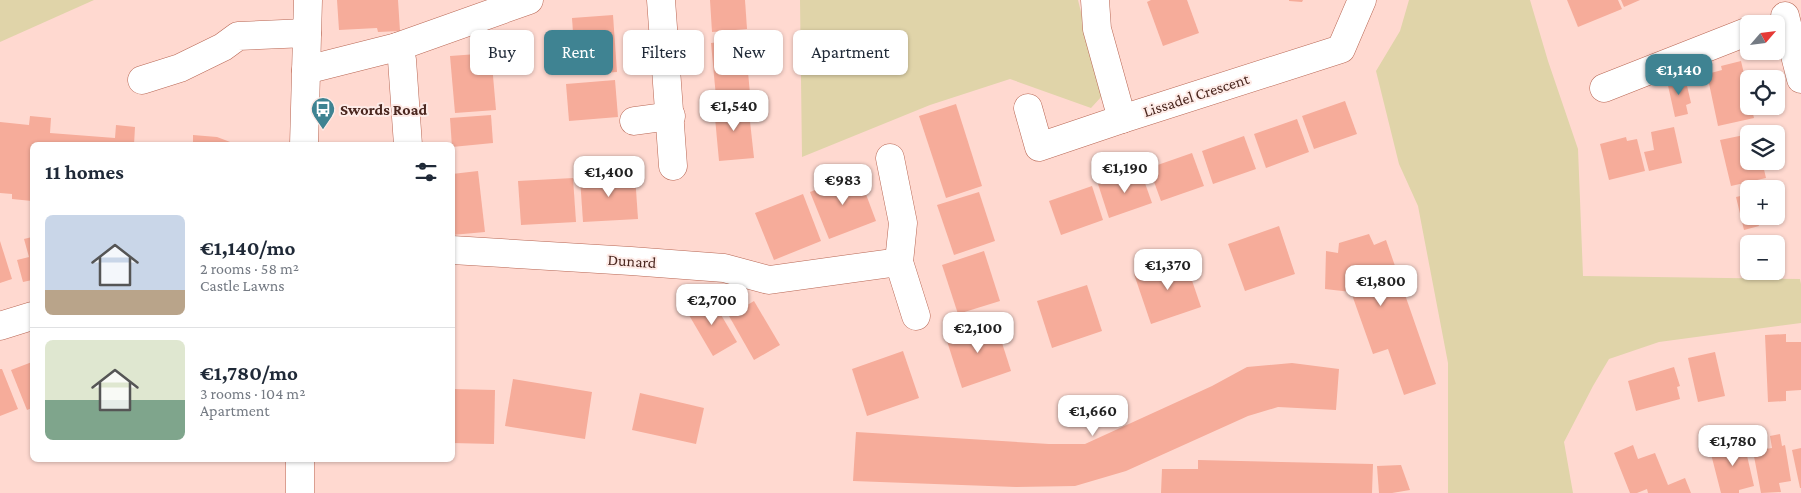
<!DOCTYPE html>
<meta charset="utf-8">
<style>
body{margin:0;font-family:"Crimson Pro",serif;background:#f2f2f3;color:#1f2937;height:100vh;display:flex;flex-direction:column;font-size:19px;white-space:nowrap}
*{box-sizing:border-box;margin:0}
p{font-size:16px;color:#747a83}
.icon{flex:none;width:28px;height:28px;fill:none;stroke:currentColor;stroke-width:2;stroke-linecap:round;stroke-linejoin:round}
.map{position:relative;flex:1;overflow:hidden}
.drawer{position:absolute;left:30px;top:142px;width:425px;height:320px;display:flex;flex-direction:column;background:#fff;border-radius:8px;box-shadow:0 1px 4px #0004}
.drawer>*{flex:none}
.top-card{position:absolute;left:470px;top:30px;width:475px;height:45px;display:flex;gap:10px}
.needle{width:32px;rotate:62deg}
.controls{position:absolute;left:1740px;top:15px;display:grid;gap:10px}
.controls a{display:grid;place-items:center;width:45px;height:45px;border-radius:8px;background:#fff;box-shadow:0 1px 4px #0004;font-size:25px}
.price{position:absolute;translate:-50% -42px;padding:0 11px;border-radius:10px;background:#fff;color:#222;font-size:16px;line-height:32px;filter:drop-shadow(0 1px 2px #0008)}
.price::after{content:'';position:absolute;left:50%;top:30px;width:15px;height:11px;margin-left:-8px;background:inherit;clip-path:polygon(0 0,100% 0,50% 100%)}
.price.on{background:#3f8392;color:#fff}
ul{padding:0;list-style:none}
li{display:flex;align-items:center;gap:15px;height:125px;padding:0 15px}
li+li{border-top:1px solid #e0e1e3}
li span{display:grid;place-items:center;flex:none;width:140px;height:100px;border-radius:8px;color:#555}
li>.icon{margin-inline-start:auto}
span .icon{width:60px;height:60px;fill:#fffc;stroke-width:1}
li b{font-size:21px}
h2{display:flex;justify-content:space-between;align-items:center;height:60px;padding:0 15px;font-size:21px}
.tag{padding:0 18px;border-radius:8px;background:#fff;box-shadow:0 1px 4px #0004;font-size:18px;line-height:45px}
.tag.on{background:#3f8392;color:#fff}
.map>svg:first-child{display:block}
</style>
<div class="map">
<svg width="1801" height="493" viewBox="0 0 1801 493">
<rect width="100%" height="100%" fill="#ffd9d0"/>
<g fill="#e0d4a9">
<polygon points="0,0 94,0 0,42"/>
<polygon points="800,0 1078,0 1102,96 1091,108 1010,79 930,105 802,157"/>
<polygon points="1409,0 1530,0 1548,61 1578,149 1583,276 1800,279 1801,284 1801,323 1659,342 1609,359 1593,386 1564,442 1573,493 1448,493 1448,363 1418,206 1399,164 1376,71 1400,31"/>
</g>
<g fill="#f6ac9a">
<polygon points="337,0 398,0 400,31 378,32 377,28 339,30"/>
<polygon points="710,0 745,0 747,29 712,32"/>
<polygon points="1151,0 1187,0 1199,33 1163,46 1147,2"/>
<polygon points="1289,0 1303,0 1302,2 1289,1"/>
<polygon points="1567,0 1618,0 1622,9 1578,27"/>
<polygon points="1621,0 1640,0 1624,7"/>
<polygon points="613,15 617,72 576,75 572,18"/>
<polygon points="745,39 750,94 716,97 711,43"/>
<polygon points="491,53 496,110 455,113 450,56"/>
<polygon points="1741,61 1749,95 1749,106 1751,106 1754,118 1718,126 1707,74 1722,70 1721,66"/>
<polygon points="1685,77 1691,103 1686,105 1688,114 1675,117 1667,81"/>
<polygon points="615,80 618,117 569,121 566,84"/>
<polygon points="1345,101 1357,134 1314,149 1302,116"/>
<polygon points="748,103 754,158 719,161 714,107"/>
<polygon points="956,104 982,186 946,198 919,116"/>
<polygon points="491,115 493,143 452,147 450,118"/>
<polygon points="30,116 51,118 50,133 115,138 116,125 135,127 134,145 32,145 32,201 12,199 12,194 0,193 0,122 29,125"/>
<polygon points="1297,119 1309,152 1266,168 1254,134"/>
<polygon points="1674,127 1682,163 1649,171 1644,152 1654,150 1651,132"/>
<polygon points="1749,134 1749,161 1762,161 1766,178 1731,186 1720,140"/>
<polygon points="193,135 217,137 238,145 193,145"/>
<polygon points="1244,136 1256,169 1213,184 1202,151"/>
<polygon points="1626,137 1627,141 1637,139 1645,171 1609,180 1600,144"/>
<polygon points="1192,153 1204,186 1161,201 1149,168"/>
<polygon points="1140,169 1152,203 1109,218 1098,184"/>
<polygon points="478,171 485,232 452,235 452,174"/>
<polygon points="858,173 876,221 829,239 810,192"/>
<polygon points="635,175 638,219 583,222 580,178"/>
<polygon points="573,178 576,222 521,225 518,181"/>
<polygon points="1092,186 1103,220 1061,235 1049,201"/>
<polygon points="979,192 995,241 954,255 937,205"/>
<polygon points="803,194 821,241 774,260 755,213"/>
<polygon points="1749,194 1749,216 1772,217 1757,221 1759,226 1744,230 1736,197"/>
<polygon points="1279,226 1295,274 1245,291 1228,244"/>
<polygon points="1369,234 1374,245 1386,240 1436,384 1404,395 1388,349 1373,354 1351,292 1325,289 1326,251 1338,253 1339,243"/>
<polygon points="32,237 32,280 23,282 17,260 29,257 24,239"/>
<polygon points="0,241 12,279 0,283"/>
<polygon points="984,251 1000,301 958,314 942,265"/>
<polygon points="1184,257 1201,307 1151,324 1134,274"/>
<polygon points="1087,285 1102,331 1052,348 1037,301"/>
<polygon points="710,296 737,342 713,356 686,310"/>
<polygon points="754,301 780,345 754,360 729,316"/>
<polygon points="995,321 1011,371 962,388 946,338"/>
<polygon points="1786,334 1786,342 1801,342 1801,390 1786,391 1786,401 1768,402 1765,335"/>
<polygon points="903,351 919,398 867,416 852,369"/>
<polygon points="1715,352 1725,396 1698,402 1688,358"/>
<polygon points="32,362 32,408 27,410 11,370"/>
<polygon points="1292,363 1339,369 1336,410 1278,407 1248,416 1126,471 1075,486 1016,487 853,481 856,432 1049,444 1085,444 1212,386 1247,367"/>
<polygon points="1674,367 1680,386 1677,387 1680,399 1636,411 1628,381"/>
<polygon points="0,369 2,369 18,409 0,416"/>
<polygon points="513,379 592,392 585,439 505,426"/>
<polygon points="452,389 495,390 494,444 452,443"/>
<polygon points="640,393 704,408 696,444 632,430"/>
<polygon points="1742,434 1754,486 1739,490 1739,493 1721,493 1711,454 1727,450 1724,439"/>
<polygon points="1780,434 1782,446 1785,445 1791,481 1779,483 1781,492 1761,493 1753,451 1772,448 1770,436"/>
<polygon points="1633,445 1638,459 1655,453 1668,485 1685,478 1691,493 1648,493 1647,489 1637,493 1630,493 1614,453"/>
<polygon points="1801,448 1801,488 1800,488 1792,450"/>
<polygon points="1198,460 1373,464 1372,493 1161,493 1162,469 1198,469"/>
<polygon points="1401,465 1410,490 1392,493 1379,493 1377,466"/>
</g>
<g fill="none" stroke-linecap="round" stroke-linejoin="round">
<g stroke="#b86653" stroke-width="29">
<g id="minor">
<polyline points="661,0 673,166"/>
<polyline points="1095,0 1097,29 1122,119"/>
<polyline points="1785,16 1801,79"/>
<polyline points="397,47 402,60 408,145"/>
<polyline points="306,70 397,47 529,0"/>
<polyline points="142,80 180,68 223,47 238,36 307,33"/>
<polyline points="1604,88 1749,31"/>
<polyline points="1028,108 1039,147 1122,119 1341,49 1362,0"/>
<polyline points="634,121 671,116"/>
<polyline points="890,158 903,223 899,262 916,316"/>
<polyline points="452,250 631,261 724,268 769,280 899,262"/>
<polyline points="0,326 32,316"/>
</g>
</g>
<g stroke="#b86653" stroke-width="29">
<g id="major">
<polyline points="304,145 308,0"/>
<polyline points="300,493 300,460"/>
</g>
</g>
<use href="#minor" stroke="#fff" stroke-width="28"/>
<use href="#major" stroke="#fff" stroke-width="28"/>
</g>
<defs>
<g id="bus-pin" transform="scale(1.25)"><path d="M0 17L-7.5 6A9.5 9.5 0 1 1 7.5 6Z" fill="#3f8392" stroke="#feebe7"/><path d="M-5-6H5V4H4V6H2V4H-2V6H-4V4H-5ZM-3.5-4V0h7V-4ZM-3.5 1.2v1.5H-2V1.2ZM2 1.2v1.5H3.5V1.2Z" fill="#fff"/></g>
</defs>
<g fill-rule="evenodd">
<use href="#bus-pin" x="323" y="109"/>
</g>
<g text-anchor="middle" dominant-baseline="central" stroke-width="4" stroke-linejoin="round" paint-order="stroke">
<g font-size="16" fill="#4a271f" stroke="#feebe7">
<text transform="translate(1196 95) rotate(-18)">Lissadel Crescent</text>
<text transform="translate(632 261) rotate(4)">Dunard</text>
</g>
<g font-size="16" font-weight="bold" fill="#4a271f" stroke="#feebe7" text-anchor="start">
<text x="340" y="109">Swords Road</text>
</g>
</g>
</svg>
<div class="controls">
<a><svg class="needle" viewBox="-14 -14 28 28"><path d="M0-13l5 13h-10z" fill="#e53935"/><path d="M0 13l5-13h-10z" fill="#747a83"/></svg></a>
<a><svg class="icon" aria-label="locate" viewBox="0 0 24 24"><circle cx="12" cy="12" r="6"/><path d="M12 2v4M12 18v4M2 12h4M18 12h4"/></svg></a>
<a><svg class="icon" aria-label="layers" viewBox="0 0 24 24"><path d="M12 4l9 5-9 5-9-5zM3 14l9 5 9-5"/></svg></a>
<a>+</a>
<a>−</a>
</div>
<b class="price on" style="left:1679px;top:96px">€1,140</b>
<b class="price" style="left:734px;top:132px">€1,540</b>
<b class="price" style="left:1125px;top:194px">€1,190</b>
<b class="price" style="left:609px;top:198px">€1,400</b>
<b class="price" style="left:843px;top:206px">€983</b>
<b class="price" style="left:1168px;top:291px">€1,370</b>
<b class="price" style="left:1381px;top:307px">€1,800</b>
<b class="price" style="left:712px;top:326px">€2,700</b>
<b class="price" style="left:978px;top:354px">€2,100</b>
<b class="price" style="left:1093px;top:437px">€1,660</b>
<b class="price" style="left:1733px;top:467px">€1,780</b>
<div class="top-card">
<a class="tag">Buy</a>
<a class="tag on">Rent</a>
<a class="tag">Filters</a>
<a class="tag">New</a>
<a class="tag">Apartment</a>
</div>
<section class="drawer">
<h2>11 homes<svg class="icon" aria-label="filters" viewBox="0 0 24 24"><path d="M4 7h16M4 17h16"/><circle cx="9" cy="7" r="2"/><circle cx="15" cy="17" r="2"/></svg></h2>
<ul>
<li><span style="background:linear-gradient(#c9d6e8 75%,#b9a48a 0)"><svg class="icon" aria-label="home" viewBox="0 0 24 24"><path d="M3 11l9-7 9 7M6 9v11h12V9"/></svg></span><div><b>€1,140/mo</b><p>2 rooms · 58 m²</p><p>Castle Lawns</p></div></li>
<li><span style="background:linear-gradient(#dfe7d0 60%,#7fa58c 0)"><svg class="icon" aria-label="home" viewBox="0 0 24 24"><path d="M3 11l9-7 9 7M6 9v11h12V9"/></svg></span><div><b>€1,780/mo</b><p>3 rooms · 104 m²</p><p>Apartment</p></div></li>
</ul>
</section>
</div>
